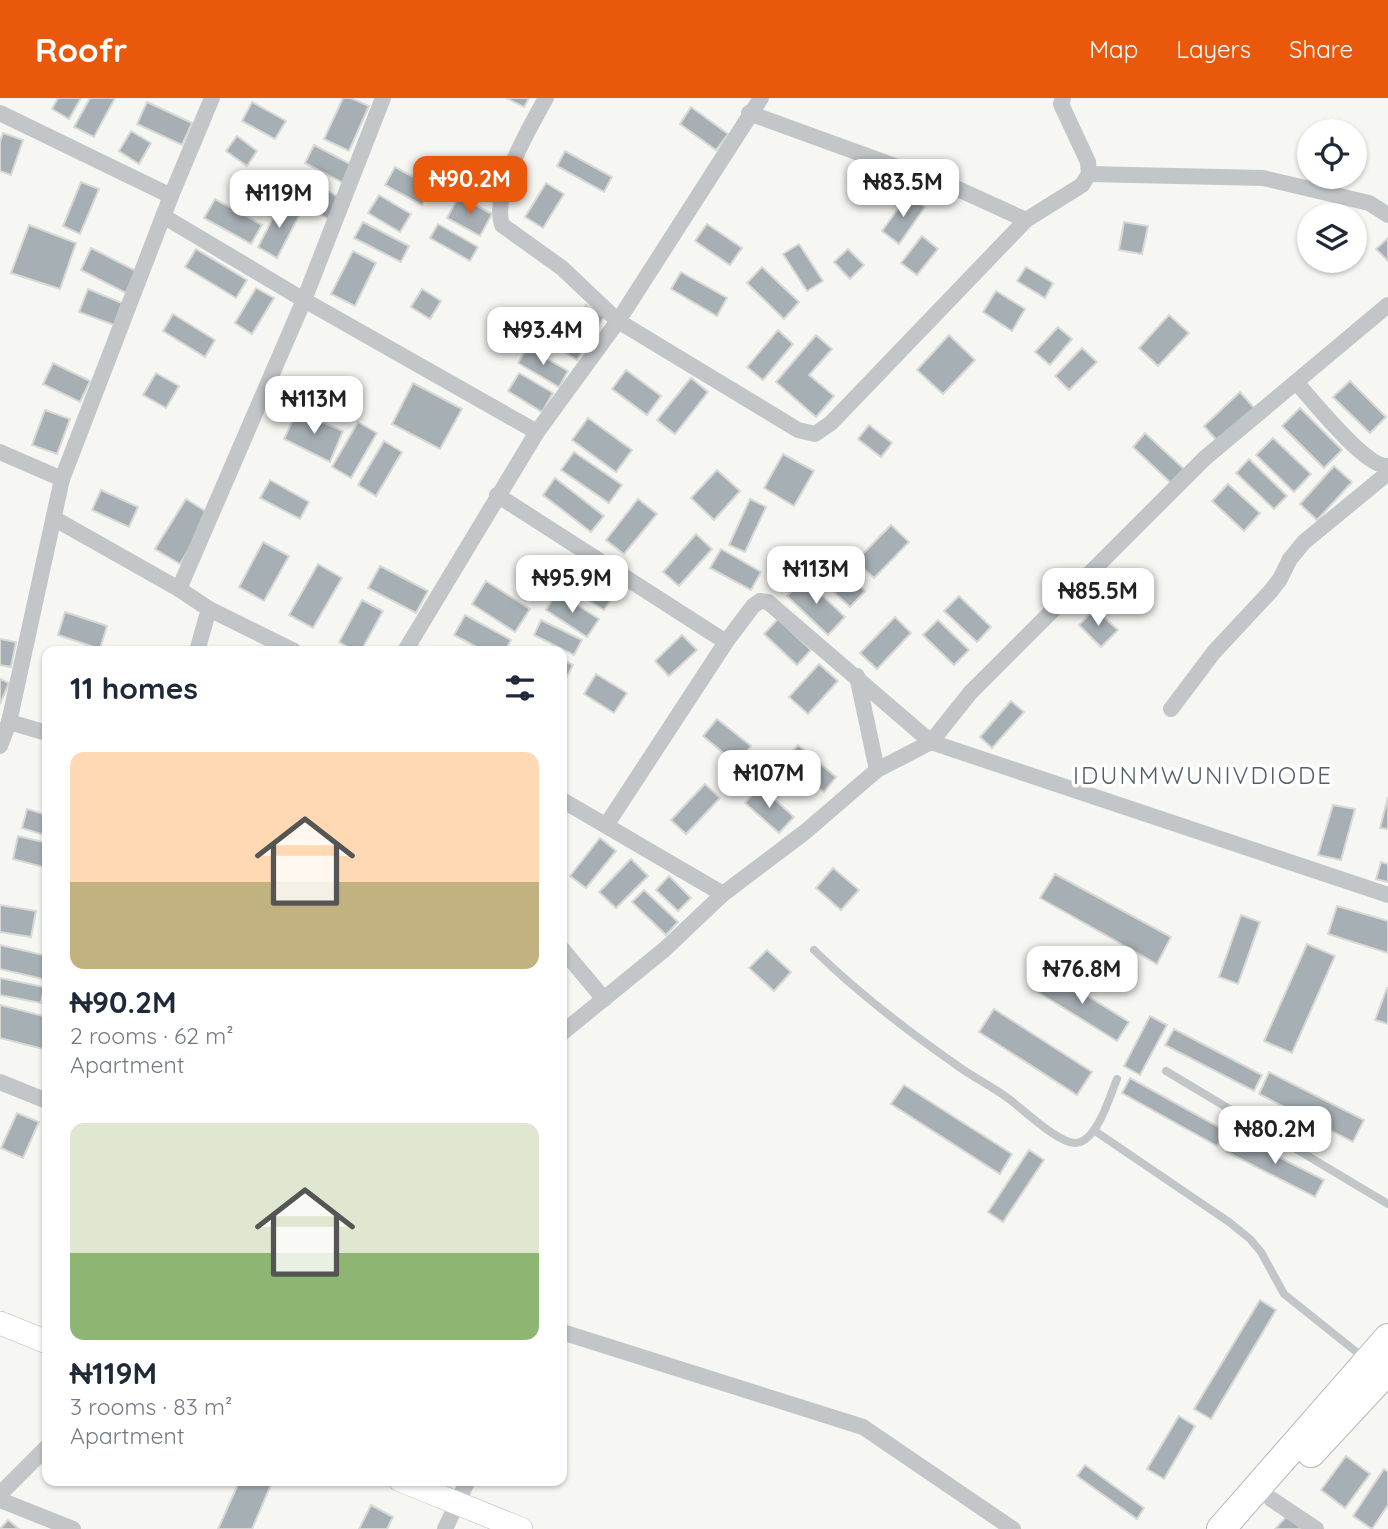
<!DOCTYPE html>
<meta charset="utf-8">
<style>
body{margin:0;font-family:Quicksand,sans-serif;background:#f6f6f7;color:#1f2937;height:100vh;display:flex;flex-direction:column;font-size:26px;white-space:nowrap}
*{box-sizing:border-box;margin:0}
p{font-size:23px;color:#747a83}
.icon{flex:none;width:38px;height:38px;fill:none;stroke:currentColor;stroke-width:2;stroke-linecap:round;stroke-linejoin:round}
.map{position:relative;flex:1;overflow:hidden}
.sheet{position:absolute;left:42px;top:548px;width:525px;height:840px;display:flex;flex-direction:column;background:#fff;border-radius:14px;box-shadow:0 2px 5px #0004}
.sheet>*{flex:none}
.buttons{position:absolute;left:1297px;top:21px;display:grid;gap:14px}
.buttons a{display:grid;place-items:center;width:70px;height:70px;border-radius:50%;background:#fff;box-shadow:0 2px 5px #0004;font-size:35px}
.price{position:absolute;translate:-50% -60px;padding:0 16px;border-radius:14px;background:#fff;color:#222;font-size:23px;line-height:46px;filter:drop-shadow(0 2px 4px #0008)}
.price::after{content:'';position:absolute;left:50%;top:42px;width:21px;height:16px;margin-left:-10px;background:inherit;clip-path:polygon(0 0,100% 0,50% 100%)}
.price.on{background:#ea580c;color:#fff}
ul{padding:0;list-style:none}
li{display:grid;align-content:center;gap:14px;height:371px;padding:0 28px}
li span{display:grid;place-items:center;height:217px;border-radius:14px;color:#555}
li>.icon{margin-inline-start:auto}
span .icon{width:126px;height:126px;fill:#fffc;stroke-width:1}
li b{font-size:30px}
h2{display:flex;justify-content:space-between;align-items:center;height:84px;padding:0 28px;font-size:30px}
header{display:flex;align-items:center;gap:42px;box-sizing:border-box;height:98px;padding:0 35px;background:#ea580c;color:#fff}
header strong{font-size:33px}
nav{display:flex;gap:38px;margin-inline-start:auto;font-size:24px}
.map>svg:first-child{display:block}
</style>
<header>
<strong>Roofr</strong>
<nav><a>Map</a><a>Layers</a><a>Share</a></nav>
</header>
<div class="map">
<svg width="1388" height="1431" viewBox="0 0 1388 1431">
<rect width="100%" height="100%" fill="#f6f6f3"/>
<g fill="#a6afb4" stroke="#d8d8d5" stroke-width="2">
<polygon points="58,0 81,0 69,21 52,11"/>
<polygon points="90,0 115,0 94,39 74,29"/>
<polygon points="343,0 351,0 369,8 349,53 324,41"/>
<polygon points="506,0 529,0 524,9"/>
<polygon points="147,4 192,25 182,47 137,26"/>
<polygon points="252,4 286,23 275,41 242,23"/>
<polygon points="691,9 728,36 716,52 680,26"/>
<polygon points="131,33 151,45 139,66 119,53"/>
<polygon points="3,35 23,42 11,77 0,73 0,44"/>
<polygon points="237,38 257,53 247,68 226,53"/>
<polygon points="314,47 354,68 345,86 305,65"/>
<polygon points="565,53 612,79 604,94 557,68"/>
<polygon points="395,69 432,89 422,107 385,87"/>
<polygon points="292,73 342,101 330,122 280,94"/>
<polygon points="81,84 99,91 80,136 63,128"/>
<polygon points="546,85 564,96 543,130 525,119"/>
<polygon points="379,97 411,116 400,134 368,115"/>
<polygon points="908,97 925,109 899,146 882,133"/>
<polygon points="459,98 492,116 480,138 447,120"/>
<polygon points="215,101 262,127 251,146 204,120"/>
<polygon points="281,104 301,114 277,160 258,149"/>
<polygon points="363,124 409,148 401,164 354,140"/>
<polygon points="1124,124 1148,128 1142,156 1119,152"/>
<polygon points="438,126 478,149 470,163 430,140"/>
<polygon points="707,126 742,150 730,167 695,143"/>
<polygon points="29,127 76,145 60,191 11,175"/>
<polygon points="922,138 938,151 917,177 901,165"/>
<polygon points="1388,140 1388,163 1376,151"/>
<polygon points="799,146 823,183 807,193 783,156"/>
<polygon points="91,150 136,173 126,195 81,172"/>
<polygon points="196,151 247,182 236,200 185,169"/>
<polygon points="848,151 864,167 850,181 834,164"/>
<polygon points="353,153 376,165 355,208 331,196"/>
<polygon points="762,169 799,204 784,221 747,185"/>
<polygon points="1026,169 1053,185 1045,200 1017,183"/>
<polygon points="681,174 727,200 717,218 671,191"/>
<polygon points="256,190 274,200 252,236 235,225"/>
<polygon points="88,191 122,205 114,227 79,214"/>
<polygon points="422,191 441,203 430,221 411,209"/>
<polygon points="996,193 1025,211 1012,233 983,214"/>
<polygon points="586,207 604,219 577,262 558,250"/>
<polygon points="173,216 215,242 205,259 163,233"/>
<polygon points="1169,217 1189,235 1158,268 1139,250"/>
<polygon points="1058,229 1072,241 1050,267 1035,254"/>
<polygon points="778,232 793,246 763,282 747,269"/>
<polygon points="816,237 832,251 809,277 834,298 816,319 776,284"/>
<polygon points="949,237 975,262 943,296 917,272"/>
<polygon points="527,249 568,273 559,289 518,265"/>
<polygon points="1082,250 1097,264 1069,292 1055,278"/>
<polygon points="53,265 90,283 80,304 43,286"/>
<polygon points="626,272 661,298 647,317 612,291"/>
<polygon points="156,275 179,288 166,310 143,297"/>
<polygon points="519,275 553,295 542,314 508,293"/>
<polygon points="691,280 708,294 675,336 657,322"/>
<polygon points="1350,283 1386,319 1370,335 1333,299"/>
<polygon points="413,285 462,311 440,351 392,326"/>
<polygon points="1240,294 1255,311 1219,345 1204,328"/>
<polygon points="1300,310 1342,352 1324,370 1282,328"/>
<polygon points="45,312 70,321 57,356 32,347"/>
<polygon points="297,313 343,333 330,364 284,341"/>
<polygon points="588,320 632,352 616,374 572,342"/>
<polygon points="358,324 377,335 351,380 332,369"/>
<polygon points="869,327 892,345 881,359 858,341"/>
<polygon points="1145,335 1184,371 1171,385 1133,349"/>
<polygon points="1273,340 1311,376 1294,394 1256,357"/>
<polygon points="384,343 402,354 376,398 358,387"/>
<polygon points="574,354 622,387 609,405 561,372"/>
<polygon points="783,356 814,373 794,408 764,390"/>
<polygon points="1249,361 1287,398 1274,411 1236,375"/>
<polygon points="1334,368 1352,384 1317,422 1300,406"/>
<polygon points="717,372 740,393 714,422 691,400"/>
<polygon points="555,380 604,418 591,434 543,397"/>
<polygon points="270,382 309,404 300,421 260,400"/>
<polygon points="1228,386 1260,415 1244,433 1212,403"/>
<polygon points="101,392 138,409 129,429 92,412"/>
<polygon points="186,401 210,416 180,466 155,451"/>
<polygon points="638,401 657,416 624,456 606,442"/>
<polygon points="750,401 766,409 745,454 729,447"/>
<polygon points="891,427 909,444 874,480 856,463"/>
<polygon points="696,436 712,451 679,488 663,474"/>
<polygon points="263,444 289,458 264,503 239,489"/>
<polygon points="721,451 761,474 751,492 710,470"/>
<polygon points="827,457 865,493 850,509 812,473"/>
<polygon points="562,461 615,495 604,512 551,479"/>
<polygon points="318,466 342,480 313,530 289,517"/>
<polygon points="380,468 428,493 416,515 368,490"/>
<polygon points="804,480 845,519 828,537 787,498"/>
<polygon points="486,483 530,511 515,534 472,506"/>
<polygon points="557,494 599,521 587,539 546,512"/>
<polygon points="959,498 991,529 977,544 944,513"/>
<polygon points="362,502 383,513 361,553 355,553 339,544"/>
<polygon points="1095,511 1118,532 1101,549 1079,527"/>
<polygon points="65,514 107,528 100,551 58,537"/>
<polygon points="465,517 511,542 505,553 484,553 454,537"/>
<polygon points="895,519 911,535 877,571 860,555"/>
<polygon points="778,521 811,552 797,567 764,536"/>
<polygon points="541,522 582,542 574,557 534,537"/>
<polygon points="938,522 969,552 954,567 923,537"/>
<polygon points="682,537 697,552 669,578 655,563"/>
<polygon points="0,541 16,544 11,569 0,567"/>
<polygon points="562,561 573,567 562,588"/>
<polygon points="819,566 838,583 808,616 789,599"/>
<polygon points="596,576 627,595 614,615 584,596"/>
<polygon points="0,581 9,585 0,606"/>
<polygon points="1011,603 1024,614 992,650 980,639"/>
<polygon points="717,621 751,648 737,666 703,638"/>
<polygon points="798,647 836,679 824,694 785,662"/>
<polygon points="705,686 720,700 686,736 671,722"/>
<polygon points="760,688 794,719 779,735 745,705"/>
<polygon points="1388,699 1388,731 1380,730"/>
<polygon points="1333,707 1355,711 1341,762 1318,757"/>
<polygon points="27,711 47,717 47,738 22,730"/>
<polygon points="18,738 47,745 47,770 13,761"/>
<polygon points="600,740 616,753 586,790 570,778"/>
<polygon points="631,761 648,778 616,810 599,794"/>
<polygon points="1381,764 1388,766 1388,784 1376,781"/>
<polygon points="833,770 859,792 841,812 816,790"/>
<polygon points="1055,776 1171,839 1157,866 1040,800"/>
<polygon points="669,778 691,800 678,813 656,792"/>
<polygon points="644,792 678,824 666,837 632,804"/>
<polygon points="0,807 36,813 31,839 0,834"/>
<polygon points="1337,808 1388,823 1388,855 1328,836"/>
<polygon points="1241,817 1260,824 1238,886 1219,879"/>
<polygon points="1307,846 1335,858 1292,955 1264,943"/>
<polygon points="0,847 47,858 47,882 0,871"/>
<polygon points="767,852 791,874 774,893 749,870"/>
<polygon points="1048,873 1129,924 1117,943 1036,893"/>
<polygon points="0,880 44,889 41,905 0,897"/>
<polygon points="1387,890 1388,890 1388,926 1375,922"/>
<polygon points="0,907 47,919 47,952 0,940"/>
<polygon points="994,911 1092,974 1077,997 979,934"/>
<polygon points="1150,918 1167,927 1140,977 1124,968"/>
<polygon points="1174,931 1262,977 1254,993 1165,947"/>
<polygon points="1269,974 1364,1022 1353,1044 1259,996"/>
<polygon points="1130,980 1226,1033 1217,1048 1122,995"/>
<polygon points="904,987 1012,1056 1000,1076 891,1006"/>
<polygon points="17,1015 39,1024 23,1060 1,1050"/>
<polygon points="1235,1037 1324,1082 1315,1099 1227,1054"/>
<polygon points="1029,1052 1044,1062 1003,1124 988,1114"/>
<polygon points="1260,1202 1276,1212 1211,1321 1194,1311"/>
<polygon points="1179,1318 1195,1328 1164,1381 1147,1371"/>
<polygon points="1346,1358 1370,1376 1345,1410 1321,1392"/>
<polygon points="1085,1367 1144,1410 1137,1421 1077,1378"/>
<polygon points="1384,1371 1388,1374 1388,1407 1372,1431 1353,1418"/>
<polygon points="240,1382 273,1382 252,1431 218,1431"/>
<polygon points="371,1407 393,1419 387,1431 359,1431"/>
<polygon points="1287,1418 1302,1431 1275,1431"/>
<polygon points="8,1422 19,1431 0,1431"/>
</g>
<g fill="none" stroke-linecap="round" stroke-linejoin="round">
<g stroke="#b4babe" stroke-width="24">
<g id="secondary">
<polyline points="0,1225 47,1244"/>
<polyline points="400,1382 521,1431"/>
</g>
</g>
<g stroke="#b3b7ba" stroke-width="30">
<g id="highway">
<polyline points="1311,1355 1388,1272"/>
<polyline points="1221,1431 1388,1240"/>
</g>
</g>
<g stroke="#c2c6c9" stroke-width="8">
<path d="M814 852C857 894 905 931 955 966 972 979 992 988 1009 1001 1024 1012 1058 1045 1075 1045 1097 1045 1110 997 1117 981"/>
<polyline points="1166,973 1388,1106"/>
<polyline points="1095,1033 1229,1124 1250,1141 1261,1154 1284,1196 1364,1260"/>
</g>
<g stroke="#c2c6c9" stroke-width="16">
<path d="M546 0C530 29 491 95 502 127L562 170 618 223 798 332 815 336 831 325 1026 122 1082 87 1089 76 1088 64 1061 6 1063 0"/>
<polyline points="0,15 171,98"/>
<polyline points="749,15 958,91 1026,122"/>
<polyline points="1089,76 1263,80 1369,105 1388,117"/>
<polyline points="163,118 304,202 537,334"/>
<path d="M1296 284C1312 302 1366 370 1388 368"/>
<polyline points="0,354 62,381"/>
<polyline points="497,397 726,544"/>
<polyline points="55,421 179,491 209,511 294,553"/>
<polyline points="179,491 304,202 383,0"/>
<polyline points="197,553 209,511"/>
<polyline points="405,553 537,334 618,223 761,0"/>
<polyline points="857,578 877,672"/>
<polyline points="1171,611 1214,554 1270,494 1280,481 1290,461 1304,444 1388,375"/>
<polyline points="9,624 47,635"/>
<polyline points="0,648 9,624 62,381 171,98 212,0"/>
<polyline points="562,702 723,796"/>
<polyline points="607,726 726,544 753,508 760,503 768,504 931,644 1388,797"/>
<polyline points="562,851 604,901"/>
<polyline points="562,935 665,851 723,796 805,734 877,672 931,644 970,595 1205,360 1388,207"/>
<polyline points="0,984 47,1003"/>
<polyline points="562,1234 863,1329 1013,1431"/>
<polyline points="0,1396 47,1349"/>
<polyline points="1271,1401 1316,1431"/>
<polyline points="0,1402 73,1431"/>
<polyline points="445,1431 468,1382"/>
</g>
<use href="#secondary" stroke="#fff" stroke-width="23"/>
<use href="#highway" stroke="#fff" stroke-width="28"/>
</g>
<g text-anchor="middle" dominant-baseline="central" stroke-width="7" stroke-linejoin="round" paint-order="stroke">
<g font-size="24" letter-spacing="2" fill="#536069" stroke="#fff">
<text x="1203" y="677">IDUNMWUNIVDIODE</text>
</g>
</g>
</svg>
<div class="buttons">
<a><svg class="icon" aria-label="locate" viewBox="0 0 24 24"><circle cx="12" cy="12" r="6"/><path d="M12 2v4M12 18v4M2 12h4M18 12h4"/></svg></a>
<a><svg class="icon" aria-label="layers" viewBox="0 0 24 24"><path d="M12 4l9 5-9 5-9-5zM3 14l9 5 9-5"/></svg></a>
</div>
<b class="price on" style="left:470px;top:118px">₦90.2M</b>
<b class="price" style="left:903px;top:121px">₦83.5M</b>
<b class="price" style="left:279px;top:132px">₦119M</b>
<b class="price" style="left:543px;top:269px">₦93.4M</b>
<b class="price" style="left:314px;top:338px">₦113M</b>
<b class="price" style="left:816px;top:508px">₦113M</b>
<b class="price" style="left:572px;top:517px">₦95.9M</b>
<b class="price" style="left:1098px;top:530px">₦85.5M</b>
<b class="price" style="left:769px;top:712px">₦107M</b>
<b class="price" style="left:1082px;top:908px">₦76.8M</b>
<b class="price" style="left:1275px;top:1068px">₦80.2M</b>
<section class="sheet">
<h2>11 homes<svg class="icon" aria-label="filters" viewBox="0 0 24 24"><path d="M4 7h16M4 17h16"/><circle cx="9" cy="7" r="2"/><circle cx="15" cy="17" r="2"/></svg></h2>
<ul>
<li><span style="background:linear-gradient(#ffd9b3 60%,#c2b280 0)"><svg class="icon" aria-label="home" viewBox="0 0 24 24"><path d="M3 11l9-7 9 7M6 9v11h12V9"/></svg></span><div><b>₦90.2M</b><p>2 rooms · 62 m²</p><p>Apartment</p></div></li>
<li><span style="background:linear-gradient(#dfe7d0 60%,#8fb573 0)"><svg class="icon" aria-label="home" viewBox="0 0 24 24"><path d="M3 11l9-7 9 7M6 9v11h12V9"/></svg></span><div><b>₦119M</b><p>3 rooms · 83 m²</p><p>Apartment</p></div></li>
</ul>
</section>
</div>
